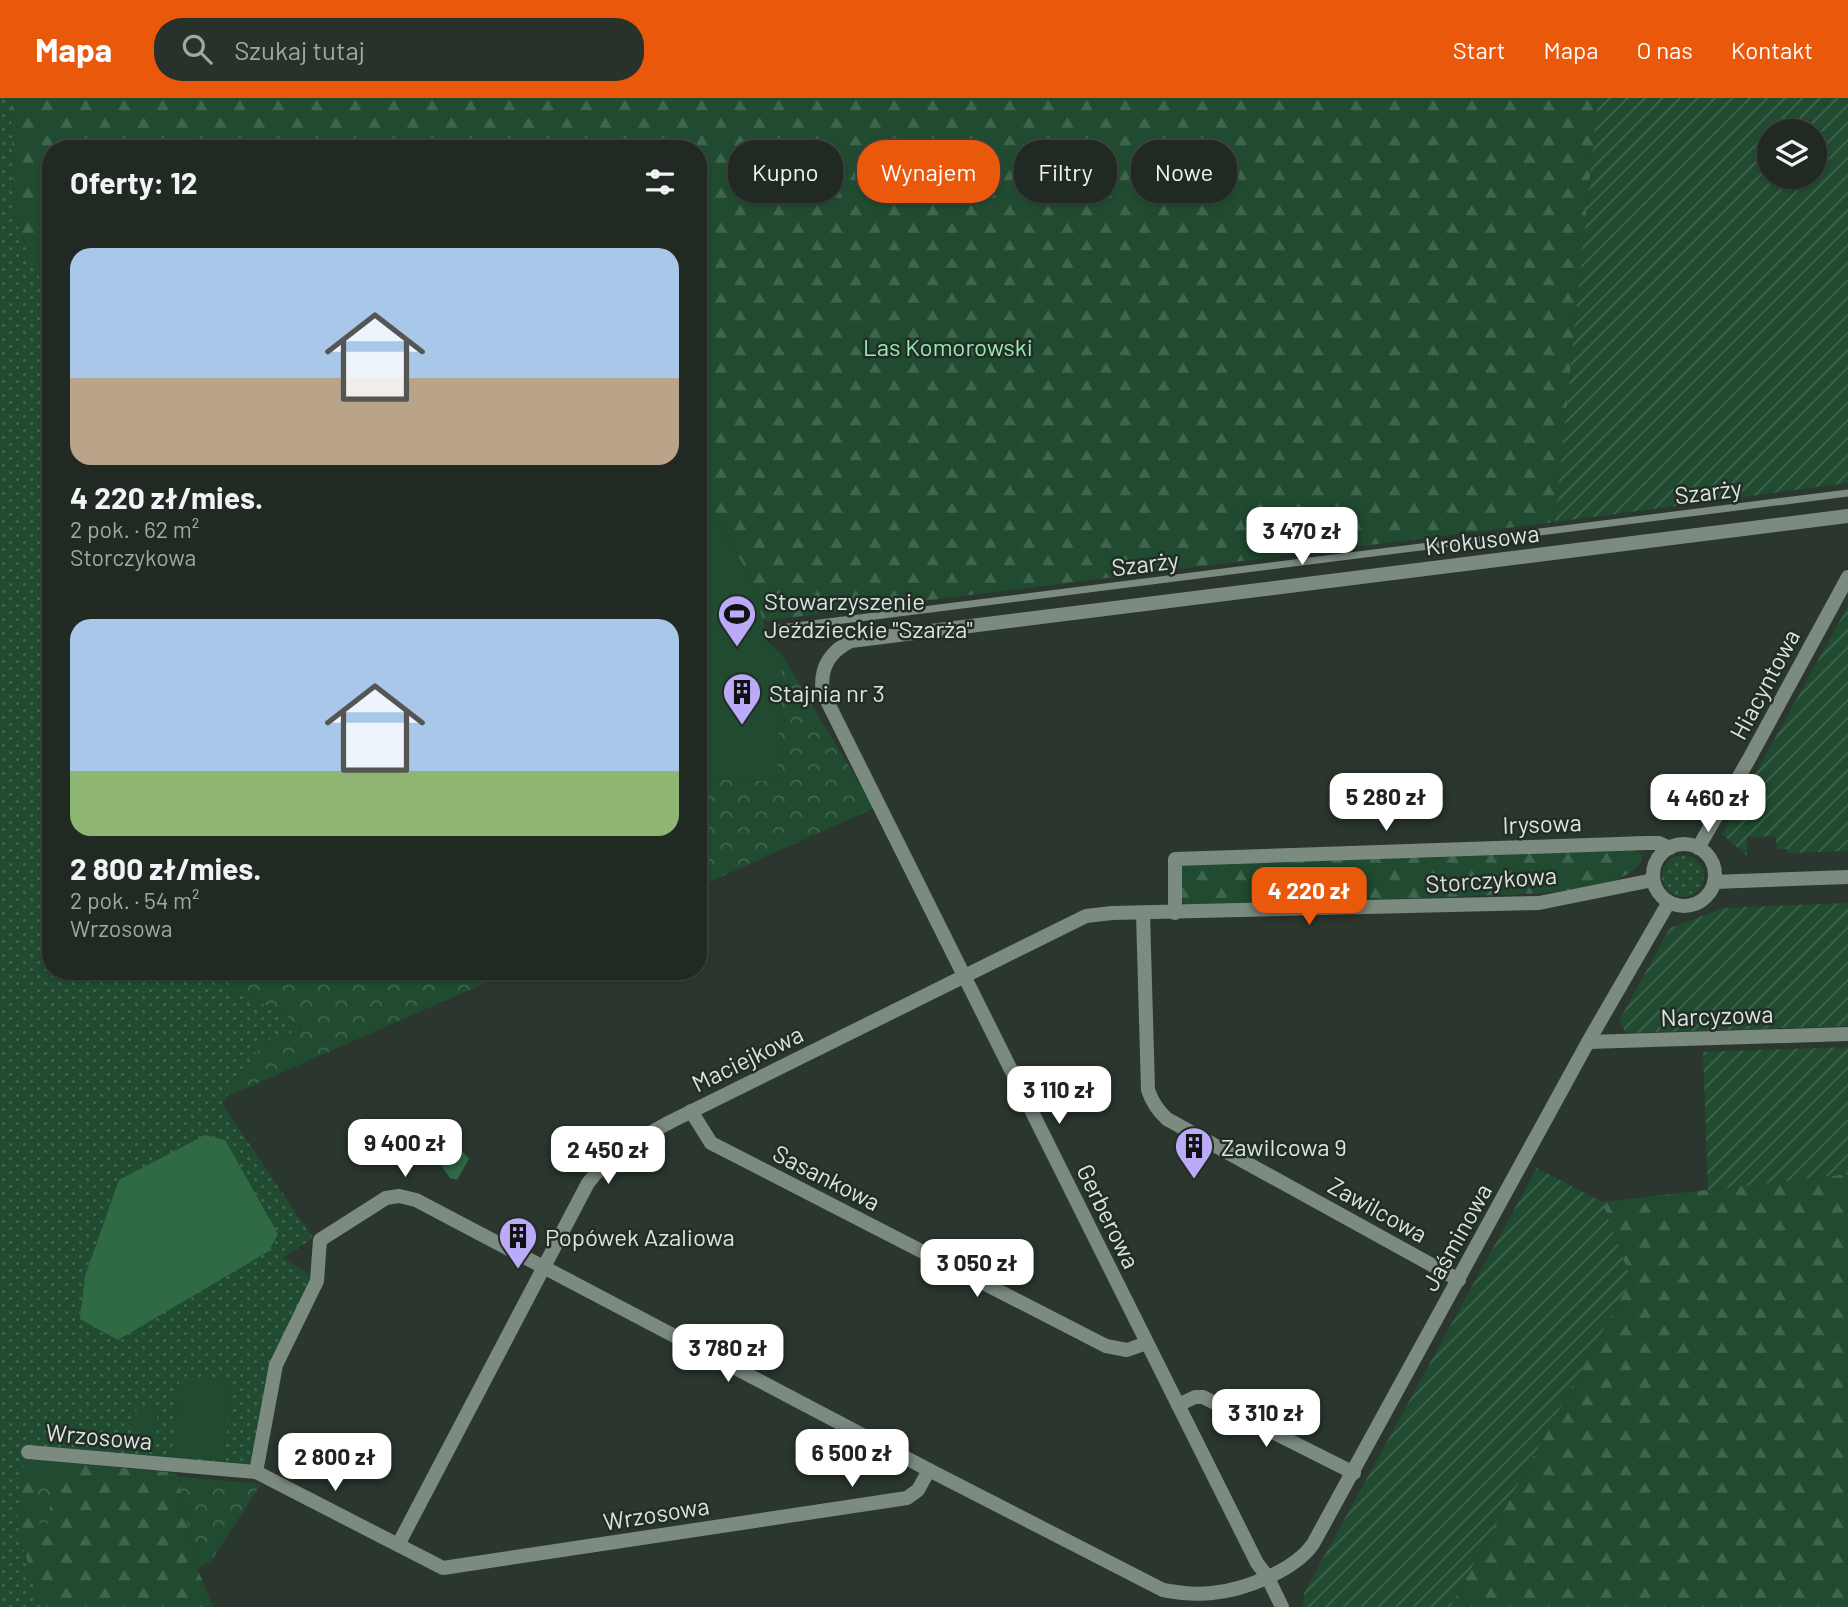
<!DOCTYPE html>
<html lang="pl">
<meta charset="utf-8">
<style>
body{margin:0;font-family:Barlow,sans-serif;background:#28312a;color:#f1f3f6;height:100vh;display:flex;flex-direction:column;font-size:26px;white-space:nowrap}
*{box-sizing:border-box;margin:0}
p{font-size:23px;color:#a2a6a5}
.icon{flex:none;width:38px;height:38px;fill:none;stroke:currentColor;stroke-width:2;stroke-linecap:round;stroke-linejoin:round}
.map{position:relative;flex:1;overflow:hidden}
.drawer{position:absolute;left:42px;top:42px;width:665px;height:840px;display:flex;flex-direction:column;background:#202922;border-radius:28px;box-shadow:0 2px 5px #0004,0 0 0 2px #3d4540}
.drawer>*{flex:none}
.hud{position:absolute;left:728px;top:42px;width:665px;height:63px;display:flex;gap:14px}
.fabs{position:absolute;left:1757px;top:21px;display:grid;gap:14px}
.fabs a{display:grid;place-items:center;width:70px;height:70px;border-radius:50%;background:#202922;box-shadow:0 2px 5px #0004,0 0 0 2px #3d4540;font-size:35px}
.price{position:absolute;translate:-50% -60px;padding:0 16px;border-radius:14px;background:#fff;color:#222;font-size:23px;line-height:46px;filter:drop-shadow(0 2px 4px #0008)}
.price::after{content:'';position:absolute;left:50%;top:42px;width:21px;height:16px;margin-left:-10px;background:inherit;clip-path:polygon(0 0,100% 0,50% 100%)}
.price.on{background:#ea580c;color:#fff}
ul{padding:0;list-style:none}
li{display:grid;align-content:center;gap:14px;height:371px;padding:0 28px}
li span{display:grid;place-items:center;height:217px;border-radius:21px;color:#555}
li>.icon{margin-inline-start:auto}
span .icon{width:126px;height:126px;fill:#fffc;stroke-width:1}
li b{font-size:30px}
h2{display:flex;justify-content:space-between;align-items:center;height:84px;padding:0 28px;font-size:30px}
.tag{padding:0 24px;border-radius:28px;background:#202922;box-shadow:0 2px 5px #0004,0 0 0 2px #3d4540;font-size:24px;line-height:63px}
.tag.on{background:#ea580c;color:#fff}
header{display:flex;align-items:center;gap:42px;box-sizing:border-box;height:98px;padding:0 35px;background:#ea580c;color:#fff}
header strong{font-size:33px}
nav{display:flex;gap:38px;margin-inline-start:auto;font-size:24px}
.search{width:490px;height:63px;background:#28312a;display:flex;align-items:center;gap:18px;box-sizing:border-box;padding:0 24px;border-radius:28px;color:#a2a6a5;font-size:26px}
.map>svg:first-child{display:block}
</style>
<header>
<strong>Mapa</strong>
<div class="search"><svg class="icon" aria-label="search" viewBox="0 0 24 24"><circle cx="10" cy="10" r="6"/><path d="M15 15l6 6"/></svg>Szukaj tutaj</div>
<nav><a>Start</a><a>Mapa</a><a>O nas</a><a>Kontakt</a></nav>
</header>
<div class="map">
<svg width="1848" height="1509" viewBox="0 0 1848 1509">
<defs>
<pattern id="grass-dots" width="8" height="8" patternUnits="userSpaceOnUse" patternTransform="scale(1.75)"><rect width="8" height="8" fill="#204b30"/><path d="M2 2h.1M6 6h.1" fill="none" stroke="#40654e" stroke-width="1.8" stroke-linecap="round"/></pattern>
<pattern id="forest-firs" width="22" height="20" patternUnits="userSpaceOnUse" patternTransform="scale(1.75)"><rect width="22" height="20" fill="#204b30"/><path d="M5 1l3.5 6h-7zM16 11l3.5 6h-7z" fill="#40654e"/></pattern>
<pattern id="park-crowns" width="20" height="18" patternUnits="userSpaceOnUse" patternTransform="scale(1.75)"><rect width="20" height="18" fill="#204b30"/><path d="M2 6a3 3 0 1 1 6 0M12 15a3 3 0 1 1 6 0" fill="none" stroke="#40654e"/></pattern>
<pattern id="garden-furrows" width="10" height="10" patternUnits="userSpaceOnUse" patternTransform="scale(1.75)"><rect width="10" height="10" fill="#204b30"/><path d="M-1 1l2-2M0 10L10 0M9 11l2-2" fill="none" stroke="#40654e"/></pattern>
</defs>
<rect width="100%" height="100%" fill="#2b372e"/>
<g fill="url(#grass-dots)">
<polygon points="0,0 11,0 14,119 51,206 51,280 43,295 51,309 51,873 225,873 231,893 282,914 302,933 264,943 222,1006 313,1140 283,1160 310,1177 310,1183 253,1361 246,1368 27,1351 16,1424 41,1509 0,1509"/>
<circle cx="1683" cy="778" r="21"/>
</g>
<g fill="url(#forest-firs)">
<polygon points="11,0 1598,0 1555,424 762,523 754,487 713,412 698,411 698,51 51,51 51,206 14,119"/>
<path d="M1630 750 1637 752 1642 758C1639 786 1567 793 1544 795L1198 809 1188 808 1179 801 1180 768 1188 764 1582 754Z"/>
<polygon points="1848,1076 1848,1509 1450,1509 1631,1182 1602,1104"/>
<polygon points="25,1361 177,1375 197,1470 213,1509 41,1509 16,1424"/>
</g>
<g fill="url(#park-crowns)">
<polygon points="782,557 874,710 698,789 698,680 776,683"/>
<polygon points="227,873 512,873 226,999 264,943 302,932 282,914 231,893"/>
<polygon points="39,1367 55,1369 48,1426 31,1423"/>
<polygon points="178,1379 261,1386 211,1463 197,1470"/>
</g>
<g fill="url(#garden-furrows)" fill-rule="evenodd">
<path d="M1598 0H1848V385L1555 424ZM1815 33V79H1769V33Z"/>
<polygon points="1848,508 1848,753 1788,755 1788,751 1777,752 1776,738 1747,739 1747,758 1722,736"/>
<polygon points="1848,805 1848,928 1626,935 1619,923 1670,830 1724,810"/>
<polygon points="1848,949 1848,1076 1708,1092 1703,954"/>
<polygon points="1537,1070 1602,1104 1631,1182 1450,1509 1303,1509 1304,1495"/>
</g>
<g fill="#204b30">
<polygon points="698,411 713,412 754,487 768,544 782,557 776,684 698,679"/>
<polygon points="180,1278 232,1284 224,1363 171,1358"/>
<polygon points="137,1308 158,1310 155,1351 133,1350"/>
</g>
<g fill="#2f6a45">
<polygon points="205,1037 225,1042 278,1136 269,1153 118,1242 80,1221 85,1178 119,1082"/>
<polygon points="453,1050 463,1054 469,1061 457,1082 450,1080 442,1069 445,1059"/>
</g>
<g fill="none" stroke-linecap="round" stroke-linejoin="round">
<polyline stroke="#7c8b80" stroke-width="7" points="780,530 1848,395"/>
<g stroke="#7c8b80" stroke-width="14">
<circle cx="1684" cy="777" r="31"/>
<polyline points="1698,750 1749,661 1848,479"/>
<polyline points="1714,784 1848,779"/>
<path d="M1143 815 1148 992C1152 1004 1157 1012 1167 1021L1459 1182"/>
<polyline points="1175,815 1175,761 1646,745 1659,745 1670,750"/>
<polyline points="1588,944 1848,936"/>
<polyline points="691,1013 711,1045 1106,1248 1127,1252 1147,1245"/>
<polyline points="1178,1307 1195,1299 1203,1299 1354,1375"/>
<path d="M28 1354 256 1374 443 1470 907 1400 918 1392 929 1372 1163 1492C1179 1495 1195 1497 1212 1495 1244 1492 1294 1473 1313 1446L1588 944 1669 804"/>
<polyline points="256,1374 276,1267 317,1183 320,1142 386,1100 399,1098 416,1102 929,1372"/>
<path d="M398 1447 588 1085C610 1056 639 1041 670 1024L1086 818 1112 815 1539 805 1653 782"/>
<path d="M1282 1509 1267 1478 1257 1465 823 595C819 571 830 553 851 543L1848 418"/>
</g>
</g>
<defs>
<g id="stadium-pin" transform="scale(2.0125)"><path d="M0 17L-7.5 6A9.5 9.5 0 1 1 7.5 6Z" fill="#baaaf7" stroke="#212d25"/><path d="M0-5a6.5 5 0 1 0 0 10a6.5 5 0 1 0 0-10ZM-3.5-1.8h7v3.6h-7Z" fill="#111"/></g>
<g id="building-pin" transform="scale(2.0125)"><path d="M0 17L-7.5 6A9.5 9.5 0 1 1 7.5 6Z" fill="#baaaf7" stroke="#212d25"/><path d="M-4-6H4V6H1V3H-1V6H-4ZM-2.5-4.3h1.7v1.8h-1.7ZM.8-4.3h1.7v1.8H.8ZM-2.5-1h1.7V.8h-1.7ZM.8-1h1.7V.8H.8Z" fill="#111"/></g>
</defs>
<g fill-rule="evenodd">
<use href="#stadium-pin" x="737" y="516"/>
<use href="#building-pin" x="742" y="594"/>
<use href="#building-pin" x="1194" y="1048"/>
<use href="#building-pin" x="518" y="1138"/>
</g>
<g text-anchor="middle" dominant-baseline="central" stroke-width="5" stroke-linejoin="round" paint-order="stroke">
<g font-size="24" fill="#95ecb1" stroke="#212d25">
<text x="948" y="248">Las Komorowski</text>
</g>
<g font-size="24" fill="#dce4de" stroke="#212d25">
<text transform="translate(1708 393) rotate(-7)">Szarży</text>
<text transform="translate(1482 441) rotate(-7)">Krokusowa</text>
<text transform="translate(1145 465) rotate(-7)">Szarży</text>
<text transform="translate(1764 586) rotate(-62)">Hiacyntowa</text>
<text transform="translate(1542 725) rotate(-2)">Irysowa</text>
<text transform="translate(1491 781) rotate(-4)">Storczykowa</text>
<text transform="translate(1717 917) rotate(-2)">Narcyzowa</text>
<text transform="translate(747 960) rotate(-26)">Maciejkowa</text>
<text transform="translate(827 1079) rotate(27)">Sasankowa</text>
<text transform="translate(1378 1111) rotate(29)">Zawilcowa</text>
<text transform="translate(1109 1118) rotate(64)">Gerberowa</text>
<text transform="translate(1456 1139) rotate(-61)">Jaśminowa</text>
<text transform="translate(99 1338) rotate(5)">Wrzosowa</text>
<text transform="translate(656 1415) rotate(-9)">Wrzosowa</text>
</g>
<g font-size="24" fill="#dce4de" stroke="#212d25" text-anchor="start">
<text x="764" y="502">Stowarzyszenie<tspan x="764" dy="28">Jeździeckie "Szarża"</tspan></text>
<text x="769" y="594">Stajnia nr 3</text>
<text x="1221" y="1048">Zawilcowa 9</text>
<text x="545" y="1138">Popówek Azaliowa</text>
</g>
</g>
</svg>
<div class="fabs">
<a><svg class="icon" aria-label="layers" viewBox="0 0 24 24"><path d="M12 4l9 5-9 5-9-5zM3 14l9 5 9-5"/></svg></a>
</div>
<b class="price" style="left:1302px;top:469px">3 470 zł</b>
<b class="price" style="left:1386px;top:735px">5 280 zł</b>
<b class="price" style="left:1708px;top:736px">4 460 zł</b>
<b class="price on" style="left:1309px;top:829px">4 220 zł</b>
<b class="price" style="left:1059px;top:1028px">3 110 zł</b>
<b class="price" style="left:405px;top:1081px">9 400 zł</b>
<b class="price" style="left:608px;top:1088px">2 450 zł</b>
<b class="price" style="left:977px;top:1201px">3 050 zł</b>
<b class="price" style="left:728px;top:1286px">3 780 zł</b>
<b class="price" style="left:1266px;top:1351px">3 310 zł</b>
<b class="price" style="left:852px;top:1391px">6 500 zł</b>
<b class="price" style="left:335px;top:1395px">2 800 zł</b>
<div class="hud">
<a class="tag">Kupno</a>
<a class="tag on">Wynajem</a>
<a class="tag">Filtry</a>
<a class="tag">Nowe</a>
</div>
<section class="drawer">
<h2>Oferty: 12<svg class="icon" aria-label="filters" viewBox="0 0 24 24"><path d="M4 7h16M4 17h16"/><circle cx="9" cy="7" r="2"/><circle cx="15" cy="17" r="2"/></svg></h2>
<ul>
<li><span style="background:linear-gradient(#a9c7e8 60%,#b9a48a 0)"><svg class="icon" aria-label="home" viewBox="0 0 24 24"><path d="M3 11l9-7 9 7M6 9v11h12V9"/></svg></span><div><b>4 220 zł/mies.</b><p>2 pok. · 62 m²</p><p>Storczykowa</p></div></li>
<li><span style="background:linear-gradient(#a9c7e8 70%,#8fb573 0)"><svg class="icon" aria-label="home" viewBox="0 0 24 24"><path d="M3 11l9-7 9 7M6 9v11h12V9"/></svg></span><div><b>2 800 zł/mies.</b><p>2 pok. · 54 m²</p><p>Wrzosowa</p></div></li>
</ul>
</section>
</div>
